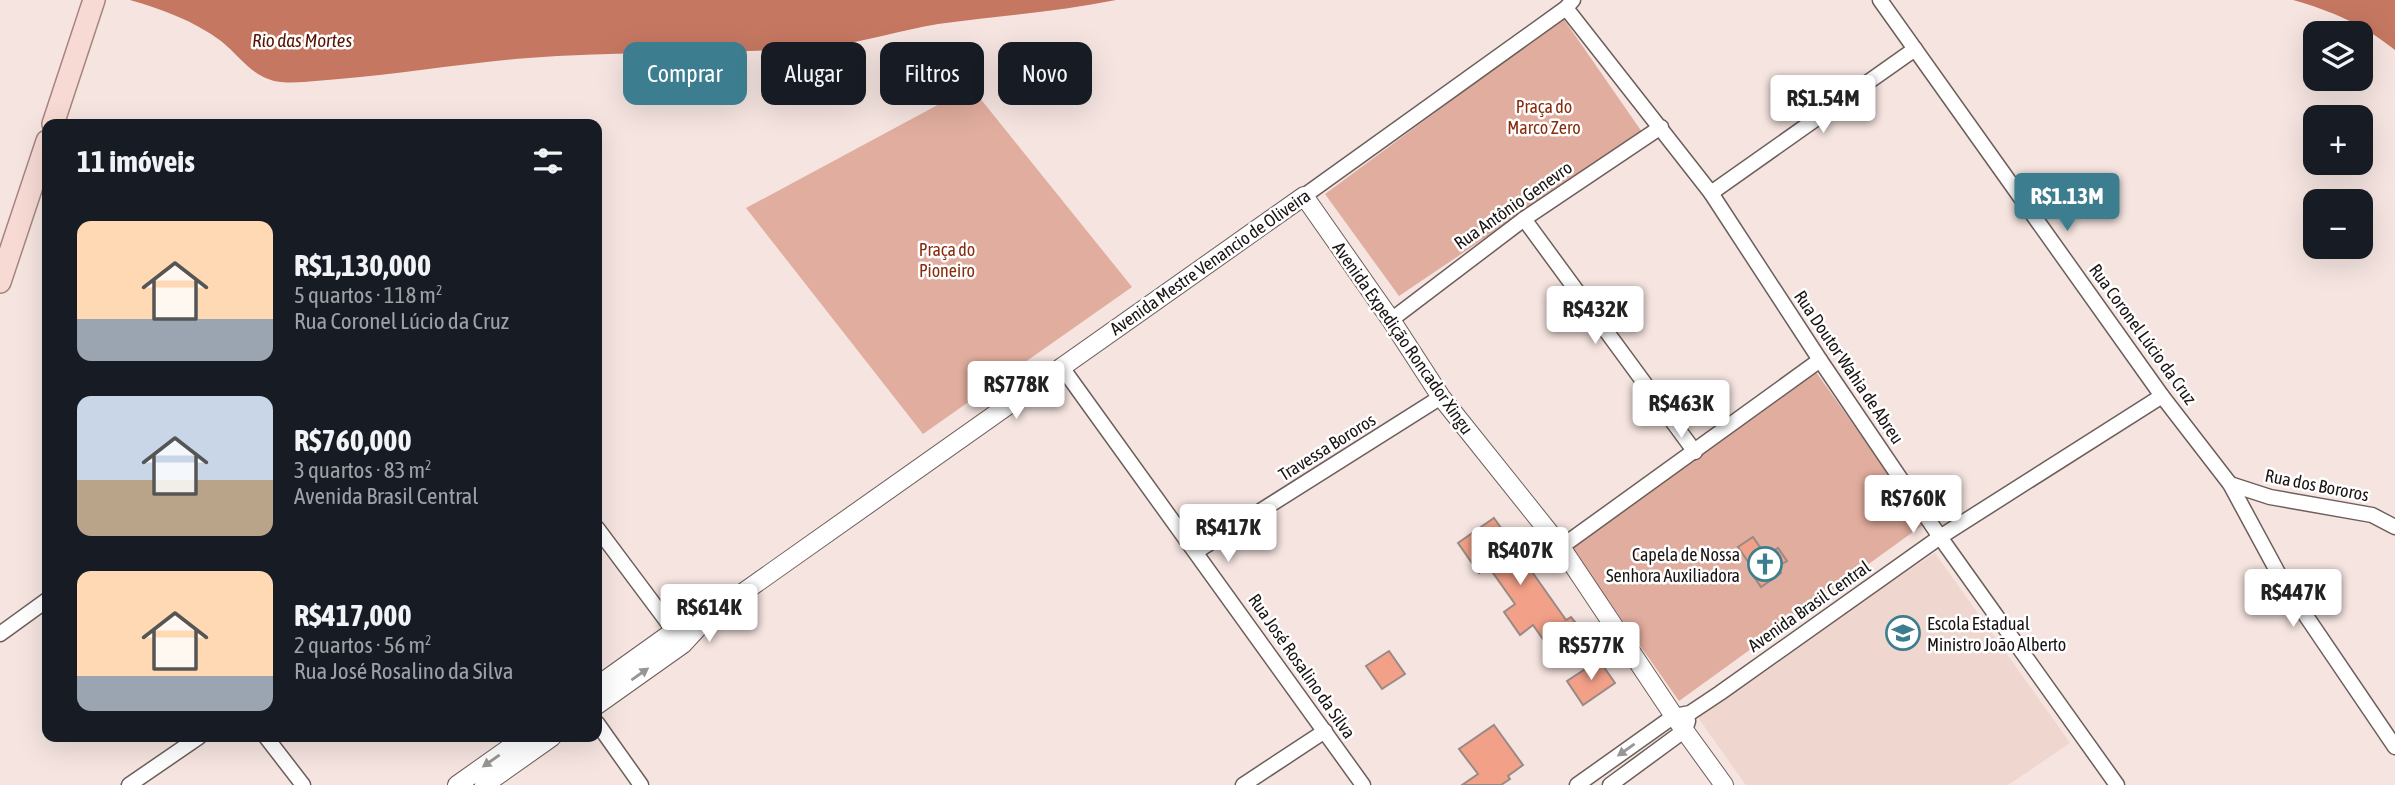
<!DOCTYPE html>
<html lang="pt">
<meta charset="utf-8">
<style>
body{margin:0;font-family:"Asap Condensed",sans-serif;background:#20242c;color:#f1f3f6;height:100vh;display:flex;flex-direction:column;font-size:26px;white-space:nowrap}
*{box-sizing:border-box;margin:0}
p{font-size:23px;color:#9ea1a6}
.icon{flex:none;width:38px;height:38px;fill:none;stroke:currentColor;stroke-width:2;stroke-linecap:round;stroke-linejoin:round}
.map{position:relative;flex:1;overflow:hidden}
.drawer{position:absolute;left:42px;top:119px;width:560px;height:623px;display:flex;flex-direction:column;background:#171b24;border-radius:14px;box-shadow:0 7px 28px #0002}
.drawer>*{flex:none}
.hud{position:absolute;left:623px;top:42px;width:665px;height:63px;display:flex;gap:14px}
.buttons{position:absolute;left:2303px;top:21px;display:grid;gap:14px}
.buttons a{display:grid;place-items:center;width:70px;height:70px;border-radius:14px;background:#171b24;box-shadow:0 7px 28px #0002;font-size:35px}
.price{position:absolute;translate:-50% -60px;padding:0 16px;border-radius:7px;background:#fff;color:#222;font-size:23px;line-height:46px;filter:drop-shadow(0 2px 4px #0008)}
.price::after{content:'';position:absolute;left:50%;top:42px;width:21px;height:16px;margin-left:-10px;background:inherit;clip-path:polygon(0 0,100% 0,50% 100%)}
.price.selected{background:#3c7e8f;color:#fff}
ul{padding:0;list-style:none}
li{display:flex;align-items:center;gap:21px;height:175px;padding:0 35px}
li span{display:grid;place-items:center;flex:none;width:196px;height:140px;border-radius:14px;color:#555}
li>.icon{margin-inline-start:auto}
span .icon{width:84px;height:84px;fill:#fffc;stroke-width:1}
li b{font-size:30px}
h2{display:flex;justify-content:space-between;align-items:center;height:84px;padding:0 35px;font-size:30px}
.tag{padding:0 24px;border-radius:14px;background:#171b24;box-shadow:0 7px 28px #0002;font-size:24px;line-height:63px}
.tag.selected{background:#3c7e8f;color:#fff}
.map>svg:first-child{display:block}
</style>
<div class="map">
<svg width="2395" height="785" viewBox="0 0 2395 785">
<rect width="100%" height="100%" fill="#f5e4e0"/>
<polygon fill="#efd6cf" points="1935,553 2070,743 2008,785 1746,785 1694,712"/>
<g fill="#e1ad9e">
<polygon points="1563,18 1642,132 1399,296 1325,194"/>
<polygon points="971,87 1132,287 923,434 746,208"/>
<polygon points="1816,372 1924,524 1679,701 1570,546"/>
</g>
<g fill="#c57761">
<path d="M130 0H1116C1057 12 997 16 938 24 901 30 865 42 829 46 729 56 628 50 528 58 465 63 402 74 339 79 320 80 299 84 281 82 253 79 241 57 221 41 194 21 162 9 130 0Z"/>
<path d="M2293 0H2395V50C2364 25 2332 11 2293 0Z"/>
</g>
<g fill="#f2a088" stroke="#998a86" stroke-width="2">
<polygon points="1494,518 1566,620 1571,617 1584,633 1554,655 1533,625 1520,635 1504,612 1515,604 1488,566 1479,573 1458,543"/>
<polygon points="1753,537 1766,556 1778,548 1787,561 1777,567 1781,573 1761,587 1750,571 1753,569 1738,547"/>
<polygon points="1389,651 1405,674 1382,689 1366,666"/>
<polygon points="1599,660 1615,683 1583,705 1567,681"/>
<polygon points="1494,725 1523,765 1508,776 1510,779 1501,785 1462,785 1478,774 1459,749"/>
</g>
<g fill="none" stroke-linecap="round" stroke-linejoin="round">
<g stroke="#6c5e5a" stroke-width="17">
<g id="minor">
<polyline points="1880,0 2162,396 2230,484 2283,582 2395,747"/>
<polyline points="1566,8 1711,193 1820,360 1940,537 2117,785"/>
<polyline points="1711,193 1915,49"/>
<polyline points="1304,196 1566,8 1573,0"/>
<polyline points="1524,219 1695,452"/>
<polyline points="1391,320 1524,219 1661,127"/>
<polyline points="1061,366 1363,785"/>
<polyline points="2230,484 2270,497 2372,515 2395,527"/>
<polyline points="597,528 680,639"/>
<polyline points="1561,547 1820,360"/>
<polyline points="1197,551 1441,397"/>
<polyline points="0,634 47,600"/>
<polyline points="597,723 641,785"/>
<polyline points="266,737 303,785"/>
<polyline points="129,785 199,737"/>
<polyline points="1243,785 1325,731"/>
<polyline points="1577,785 1674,716 1690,713 1720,693 1940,537 2162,396"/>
<polyline points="1610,785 1685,730 1688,721"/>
</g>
</g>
<g stroke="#6c5e5a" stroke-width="20">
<g id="tertiary">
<polyline points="597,686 674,631 703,619"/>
<polyline points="597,705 683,644 707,618 1304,196 1391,320 1441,397 1561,547 1674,716 1724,785"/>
<polyline points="457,785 525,737"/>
<polyline points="484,785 552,737"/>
</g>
</g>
<g stroke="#a5857d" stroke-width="24">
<g id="primary">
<polyline points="53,124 94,0"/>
<polyline points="0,282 47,141"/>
</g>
</g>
<use href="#minor" stroke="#fff" stroke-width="14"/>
<use href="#tertiary" stroke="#fff" stroke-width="18"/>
<use href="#primary" stroke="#f6dad3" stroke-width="21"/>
</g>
<defs><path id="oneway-solid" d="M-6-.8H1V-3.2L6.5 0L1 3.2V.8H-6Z" transform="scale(1.75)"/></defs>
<g fill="#989595">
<use href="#oneway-solid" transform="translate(640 674) rotate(-35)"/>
<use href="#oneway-solid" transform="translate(1626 750) rotate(145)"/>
<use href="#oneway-solid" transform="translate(491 761) rotate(145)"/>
</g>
<defs>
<g id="church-ring" transform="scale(1.75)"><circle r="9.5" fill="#fff" stroke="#3c7e8f" stroke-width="1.5"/><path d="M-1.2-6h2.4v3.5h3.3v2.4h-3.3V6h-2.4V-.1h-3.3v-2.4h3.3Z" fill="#3c7e8f"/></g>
<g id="school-ring" transform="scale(1.75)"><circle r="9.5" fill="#fff" stroke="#3c7e8f" stroke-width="1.5"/><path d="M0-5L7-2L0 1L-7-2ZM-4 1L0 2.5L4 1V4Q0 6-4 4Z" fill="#3c7e8f"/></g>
</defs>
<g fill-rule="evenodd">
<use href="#church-ring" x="1765" y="564"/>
<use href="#school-ring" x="1903" y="633"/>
</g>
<g text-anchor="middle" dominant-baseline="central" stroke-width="5" stroke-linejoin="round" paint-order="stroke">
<g font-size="18" fill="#892b0d" stroke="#fff">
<text x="1544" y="106">Praça do<tspan x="1544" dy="21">Marco Zero</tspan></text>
<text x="947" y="249">Praça do<tspan x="947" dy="21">Pioneiro</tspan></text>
</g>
<g font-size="18" fill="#1a1413" stroke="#fff">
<text transform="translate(1513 205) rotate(-35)">Rua Antônio Genevro</text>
<text transform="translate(1210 262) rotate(-35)">Avenida Mestre Venancio de Oliveira</text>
<text transform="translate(2143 334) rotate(54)">Rua Coronel Lúcio da Cruz</text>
<text transform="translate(1403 338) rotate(55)">Avenida Expedição Roncador Xingu</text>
<text transform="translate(1849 367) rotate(56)">Rua Doutor Wahia de Abreu</text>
<text transform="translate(1327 447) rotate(-32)">Travessa Bororos</text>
<text transform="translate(2317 485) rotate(11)">Rua dos Bororos</text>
<text transform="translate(1809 606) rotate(-35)">Avenida Brasil Central</text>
<text transform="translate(1302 666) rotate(55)">Rua José Rosalino da Silva</text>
</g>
<g font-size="18" fill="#1a1413" stroke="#fff" text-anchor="end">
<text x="1740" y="554">Capela de Nossa<tspan x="1740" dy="21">Senhora Auxiliadora</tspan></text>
<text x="1927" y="623" text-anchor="start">Escola Estadual<tspan x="1927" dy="21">Ministro João Alberto</tspan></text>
</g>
<g font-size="19" font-style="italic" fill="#591200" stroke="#fff">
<text x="302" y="40">Rio das Mortes</text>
</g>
</g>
</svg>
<div class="buttons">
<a><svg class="icon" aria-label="layers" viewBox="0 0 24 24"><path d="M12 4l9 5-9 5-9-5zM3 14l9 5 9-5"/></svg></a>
<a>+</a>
<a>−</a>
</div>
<b class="price" style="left:1823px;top:135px">R$1.54M</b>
<b class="price selected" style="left:2067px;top:233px">R$1.13M</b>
<b class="price" style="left:1595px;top:346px">R$432K</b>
<b class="price" style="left:1016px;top:421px">R$778K</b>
<b class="price" style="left:1681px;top:440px">R$463K</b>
<b class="price" style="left:1913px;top:535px">R$760K</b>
<b class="price" style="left:1228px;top:564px">R$417K</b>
<b class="price" style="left:1520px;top:587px">R$407K</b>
<b class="price" style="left:2293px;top:629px">R$447K</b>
<b class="price" style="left:709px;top:644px">R$614K</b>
<b class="price" style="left:1591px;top:682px">R$577K</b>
<div class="hud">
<a class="tag selected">Comprar</a>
<a class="tag">Alugar</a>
<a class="tag">Filtros</a>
<a class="tag">Novo</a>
</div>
<section class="drawer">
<h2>11 imóveis<svg class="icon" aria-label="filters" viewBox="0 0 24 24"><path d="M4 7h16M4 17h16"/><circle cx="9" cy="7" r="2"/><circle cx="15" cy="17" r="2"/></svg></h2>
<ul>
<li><span style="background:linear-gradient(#ffd9b3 70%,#9aa5b1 0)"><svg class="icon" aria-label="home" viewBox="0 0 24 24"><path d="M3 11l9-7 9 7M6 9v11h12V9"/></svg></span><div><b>R$1,130,000</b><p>5 quartos · 118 m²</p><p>Rua Coronel Lúcio da Cruz</p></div></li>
<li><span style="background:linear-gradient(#c9d6e8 60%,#b9a48a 0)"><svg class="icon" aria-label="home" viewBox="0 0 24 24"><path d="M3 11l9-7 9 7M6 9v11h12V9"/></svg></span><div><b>R$760,000</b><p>3 quartos · 83 m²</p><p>Avenida Brasil Central</p></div></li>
<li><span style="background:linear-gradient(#ffd9b3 75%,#9aa5b1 0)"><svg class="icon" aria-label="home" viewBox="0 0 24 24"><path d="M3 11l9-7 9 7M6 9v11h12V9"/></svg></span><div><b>R$417,000</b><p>2 quartos · 56 m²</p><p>Rua José Rosalino da Silva</p></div></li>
</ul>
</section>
</div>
